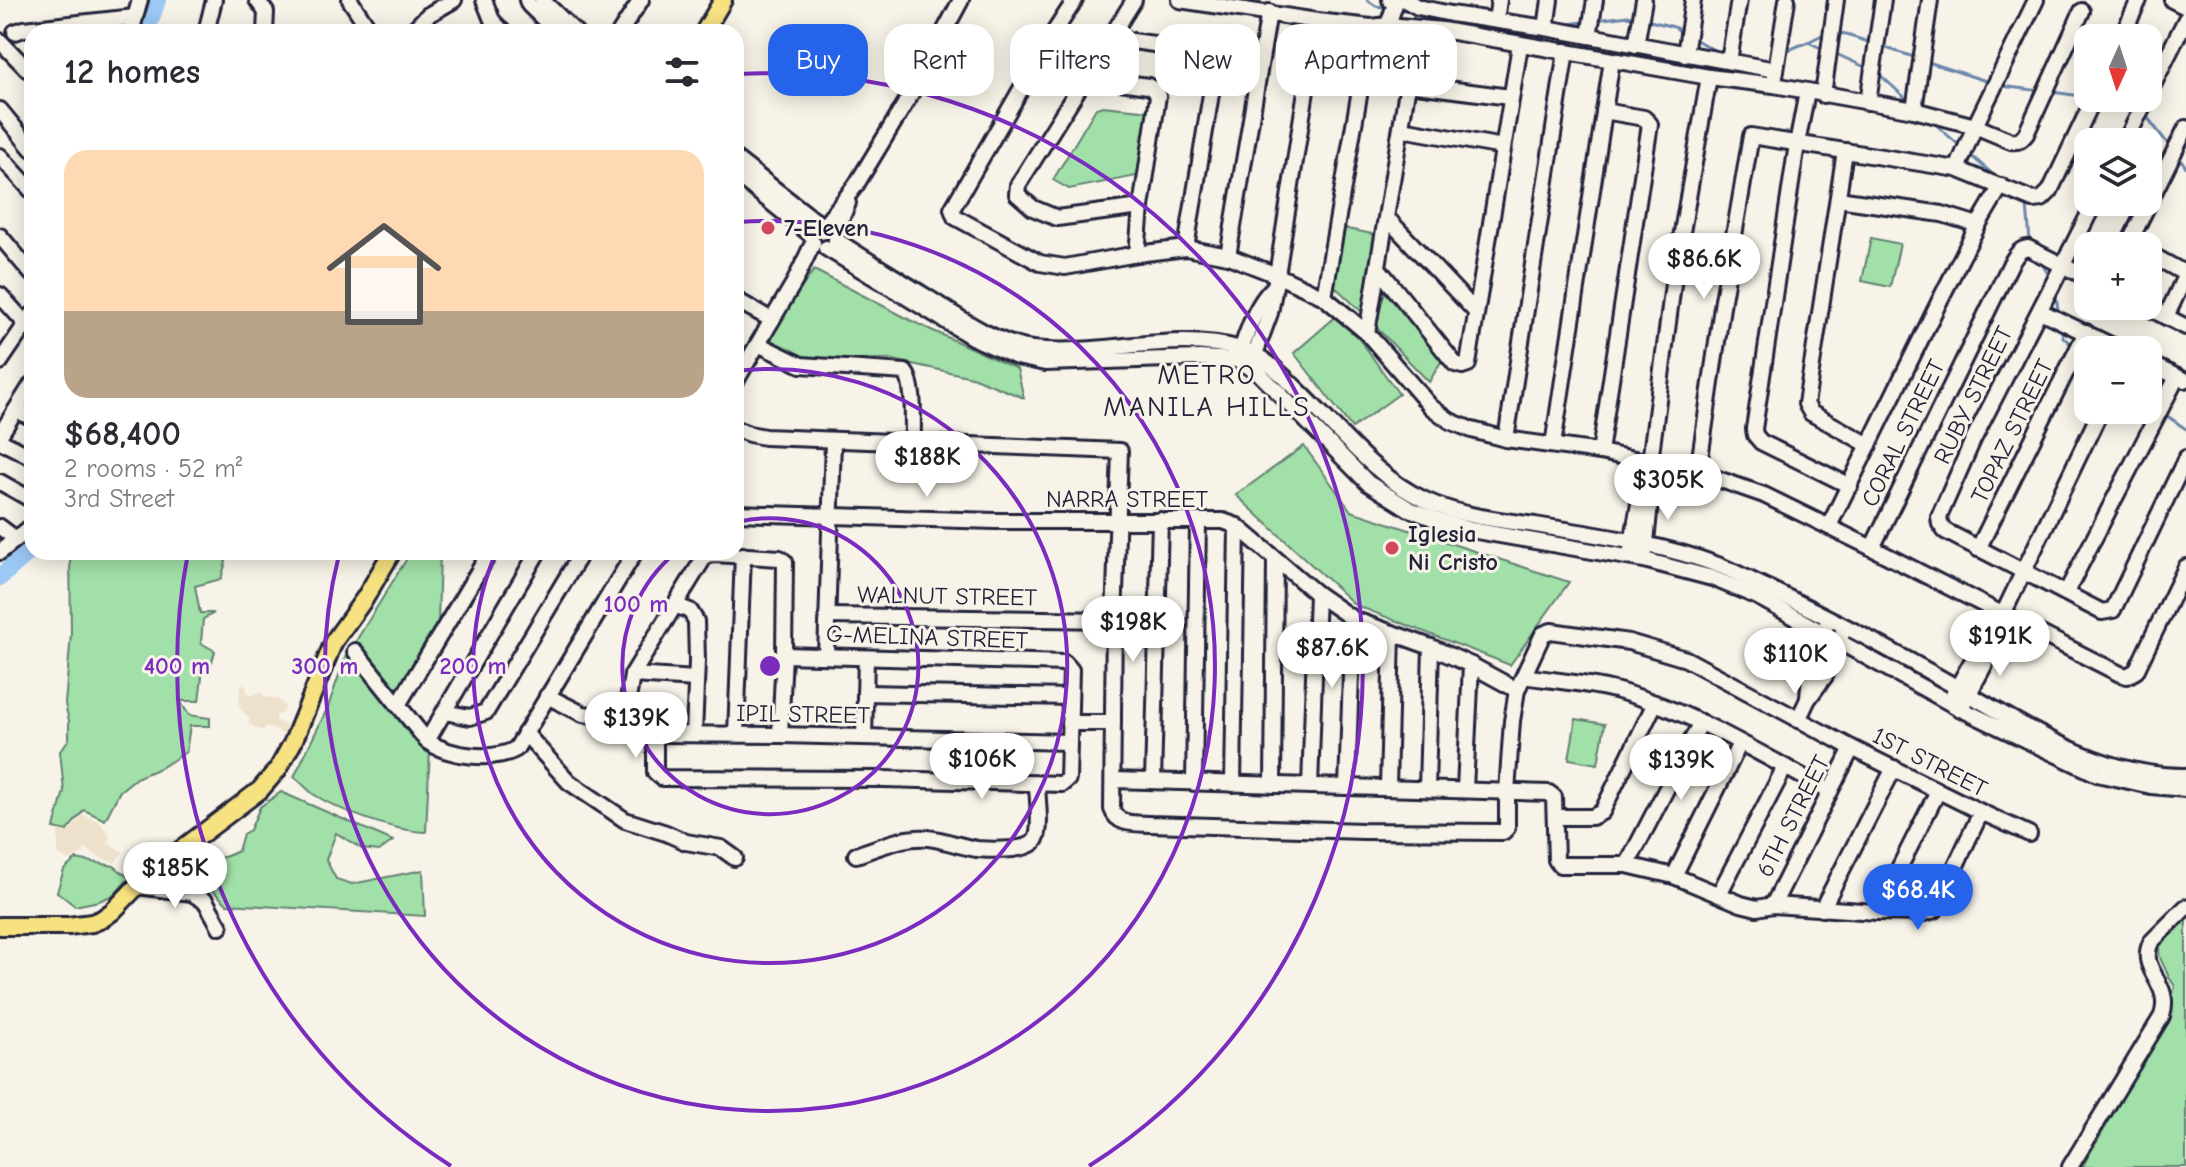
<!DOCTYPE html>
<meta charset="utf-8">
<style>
body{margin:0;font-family:"Comic Neue",sans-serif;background:#f7f7f7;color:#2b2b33;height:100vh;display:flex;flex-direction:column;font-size:30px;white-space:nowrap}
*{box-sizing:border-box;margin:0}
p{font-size:26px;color:#7c7c81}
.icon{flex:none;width:44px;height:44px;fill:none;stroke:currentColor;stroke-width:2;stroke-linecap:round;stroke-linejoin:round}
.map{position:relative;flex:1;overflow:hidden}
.details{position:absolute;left:24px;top:24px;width:720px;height:536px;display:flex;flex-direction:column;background:#fff;border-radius:24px;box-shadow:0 4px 20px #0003}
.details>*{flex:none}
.top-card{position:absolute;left:768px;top:24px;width:760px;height:72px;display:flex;gap:16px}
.needle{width:52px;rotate:183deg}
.tools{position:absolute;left:2074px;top:24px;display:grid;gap:16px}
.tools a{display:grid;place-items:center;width:88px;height:88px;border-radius:16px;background:#fff;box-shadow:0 4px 20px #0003;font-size:40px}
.price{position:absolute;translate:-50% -68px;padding:0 18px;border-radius:28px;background:#fff;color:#222;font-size:26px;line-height:52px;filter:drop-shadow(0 2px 4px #0008)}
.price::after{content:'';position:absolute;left:50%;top:48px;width:24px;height:18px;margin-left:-12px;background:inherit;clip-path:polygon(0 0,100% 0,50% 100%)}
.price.on{background:#2563eb;color:#fff}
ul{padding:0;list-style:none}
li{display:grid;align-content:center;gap:16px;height:424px;padding:0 40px}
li+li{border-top:2px solid #e1e1e2}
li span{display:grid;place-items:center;height:248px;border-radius:24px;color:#555}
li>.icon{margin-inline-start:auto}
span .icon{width:144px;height:144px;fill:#fffc;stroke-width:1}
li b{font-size:34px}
h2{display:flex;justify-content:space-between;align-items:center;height:96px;padding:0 40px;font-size:34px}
.chip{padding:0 28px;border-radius:24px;background:#fff;box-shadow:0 4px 20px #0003;font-size:28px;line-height:72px}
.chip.on{background:#2563eb;color:#fff}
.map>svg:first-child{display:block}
</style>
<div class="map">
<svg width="2186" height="1167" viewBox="0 0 2186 1167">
<rect width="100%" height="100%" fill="#f7f3e8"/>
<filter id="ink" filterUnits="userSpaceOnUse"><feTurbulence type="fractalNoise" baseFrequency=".0125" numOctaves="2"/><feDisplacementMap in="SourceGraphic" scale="16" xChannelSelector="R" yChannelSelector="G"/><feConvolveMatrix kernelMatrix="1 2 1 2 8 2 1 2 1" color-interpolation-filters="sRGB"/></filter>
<g filter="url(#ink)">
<g fill="#eee1cc">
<polygon points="244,682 249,696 260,692 265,697 278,699 285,707 282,713 276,716 276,721 288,726 284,734 266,726 263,731 248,724 250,719 239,707 240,690"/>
<polygon points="83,815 99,821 110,836 108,843 123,852 115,863 101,858 85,848 83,853 68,861 58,854 58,831 69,832"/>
</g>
<g fill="#a1e0a8" stroke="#628172" stroke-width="2">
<polygon points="1103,106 1150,111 1142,175 1069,189 1053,180 1096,108"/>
<polygon points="1342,228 1378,235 1364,314 1332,284"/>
<polygon points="1871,238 1900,244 1890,287 1862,281"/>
<polygon points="814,270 916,323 1017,369 1024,398 972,377 889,359 807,360 766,339"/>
<polygon points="1386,288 1442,360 1429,382 1375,326"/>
<polygon points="1340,313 1399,394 1352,428 1294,353"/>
<polygon points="1304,446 1351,511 1569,582 1510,665 1355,605 1236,495"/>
<polygon points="70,552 219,552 226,562 221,579 195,586 200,613 214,613 203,619 201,643 215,651 212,662 204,660 199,701 180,701 189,715 210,718 210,726 190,726 186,752 162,767 136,778 120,791 105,820 84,810 67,831 54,828 64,791 60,751 69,739 69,721 65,704 71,634"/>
<polygon points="411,552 440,552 438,624 426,649 398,696 356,641"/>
<path d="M347 652 410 728 430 748 426 832C394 831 341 812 313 794 307 789 301 782 294 777L328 707Z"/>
<polygon points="1576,719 1605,724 1598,764 1569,759"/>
<path d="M281 792 393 841 379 851 362 849 336 833 326 860 336 879 352 884 423 870 425 916 227 904 213 891 199 887 204 875 182 867 204 848V855C218 860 225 858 238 851L243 834 250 830 260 807Z"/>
<polygon points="76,859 114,866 129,878 114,895 99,901 75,906 57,892 64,870"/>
<path d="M2186 918V1167H2082L2147 1056 2175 987C2153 947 2151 948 2186 918Z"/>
</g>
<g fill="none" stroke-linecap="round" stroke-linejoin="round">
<g stroke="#6b86ab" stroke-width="3">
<polyline points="1367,0 1376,6 1389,8"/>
<polyline points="1397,9 1413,11"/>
<polyline points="1595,20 1628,16 1635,18"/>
<polyline points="1646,20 1674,27 1684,33"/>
<polyline points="1563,25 1588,21"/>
<polyline points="1837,32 1872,43"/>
<polyline points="1691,37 1719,53"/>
<polyline points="1808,42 1826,33"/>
<polyline points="1883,47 1917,58"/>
<polyline points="1783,52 1808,42 1823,49"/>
<polyline points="1834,53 1867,68"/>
<polyline points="1925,61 1989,82"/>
<polyline points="1878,73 1911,103"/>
<polyline points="2001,86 2041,91"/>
<polyline points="2052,92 2088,97"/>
<polyline points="2101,98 2135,102 2137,104"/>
<polyline points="2144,113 2171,148"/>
<polyline points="1932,121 1962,148"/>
<polyline points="1968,153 1998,179"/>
<polyline points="2179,157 2186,167"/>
<polyline points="2025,203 2027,205 2030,242"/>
<polyline points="2039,259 2050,277"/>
<polyline points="2055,291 2059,315"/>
<polyline points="2061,327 2063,337 2073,346"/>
<polyline points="2148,402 2157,408"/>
<polyline points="2163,413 2186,429"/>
</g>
<g stroke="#9bc8f5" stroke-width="18">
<polyline points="146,32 157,0"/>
<polyline points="0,577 32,549"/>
</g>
<g stroke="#22223b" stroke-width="20">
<g id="minor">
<polyline points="257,0 266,12 265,32"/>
<polyline points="350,0 371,32"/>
<polyline points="484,0 492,20 503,32"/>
<polyline points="527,0 529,5 557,32"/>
<polyline points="542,0 575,32"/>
<polyline points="1075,0 1051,37 952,209 955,217 1040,263 1065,267 1137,254 1186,248 1228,256 1274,274 1324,297 1367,333 1431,407 1450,421 1472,430 1506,439 1600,452 1698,472 1764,495 1872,548"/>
<polyline points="1134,0 1018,185 1017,194 1033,208 1057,218 1141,207"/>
<path d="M1180 0 1317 21 1371 27 1388 25 1442 30 1709 77 1774 85 1914 110 1975 126 2011 141C2019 142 2021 140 2026 134L2082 11"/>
<polyline points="1405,0 1418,7 1451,14 1546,28 1776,70"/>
<polyline points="2172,0 2186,7"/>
<polyline points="1496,20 1499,0"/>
<polyline points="1388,25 1395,4 1390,0"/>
<polyline points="1546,28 1550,0"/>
<polyline points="15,32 24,29 135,17"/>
<polyline points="131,32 140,0"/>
<polyline points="206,32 214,0"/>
<polyline points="411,32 428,15 454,0"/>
<polyline points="620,32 641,0"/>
<polyline points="1589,36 1595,0"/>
<polyline points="1111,38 1204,51 1215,55 1216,63 1186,248"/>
<polyline points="2121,38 2139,0"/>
<polyline points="0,41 28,70 32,70"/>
<polyline points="1636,45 1644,0"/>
<polyline points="1685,55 1693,0"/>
<polyline points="1729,61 1739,0"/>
<polyline points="1084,77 1148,86 1155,90 1158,96 1141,207 1137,254"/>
<polyline points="1775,77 1787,0"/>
<polyline points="1807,92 1797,144 1754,429 1755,435 1761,442 1850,486"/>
<polyline points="1823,95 1836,0"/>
<polyline points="2148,95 2186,19"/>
<polyline points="1868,102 1883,0"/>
<polyline points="0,110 32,149"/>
<polyline points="1914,110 1930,0"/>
<polyline points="1402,129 1503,147"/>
<polyline points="2125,142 2147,98"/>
<polyline points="1845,151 1806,404 1811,413 1869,445"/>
<polyline points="0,156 32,191"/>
<polyline points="736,159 818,223"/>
<polyline points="1957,169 1975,126 2036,0"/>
<polyline points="736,174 810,234"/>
<polyline points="1838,199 1942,214 1978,225"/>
<polyline points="2095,202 1973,440 1939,517 1940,524 1945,531 2102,612 2113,610 2186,458"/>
<polyline points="1387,218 1475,311"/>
<polyline points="827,222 856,185 908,99 961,0"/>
<polyline points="836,231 848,203"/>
<polyline points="0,236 32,274"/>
<path d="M836 240C865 259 895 277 925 296 956 315 995 344 1032 349 1101 357 1173 330 1241 349 1265 356 1283 376 1301 393 1339 430 1376 478 1425 500 1459 516 1498 520 1535 525 1596 535 1659 543 1718 565 1736 572 1754 582 1772 590 1835 620 1897 653 1958 688 2028 728 2103 777 2186 776"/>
<polyline points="2135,246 2129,243 2186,128"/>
<polyline points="826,248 972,337 1017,357 1045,363 1200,358 1237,360 1259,373 1368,483 1409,509 1440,521 1471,530 1644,560 1712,578 1758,597 1961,709 2097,774 2151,786 2186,789"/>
<polyline points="2148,253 2186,274"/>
<polyline points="1228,256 1269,12"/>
<polyline points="1378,268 1455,364 1462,366 1468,364 1520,45"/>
<path d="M2088 278 2028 248C2019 249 2016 256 2011 263L1872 548 2120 674 2127 676 2136 671 2186 567"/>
<polyline points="0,295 26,324"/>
<polyline points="1324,297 1371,27"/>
<polyline points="736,300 772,320"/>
<polyline points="2145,306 2186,327"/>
<polyline points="2040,311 2121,350"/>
<polyline points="2166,317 2186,274"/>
<polyline points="1367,333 1408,84 1510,97"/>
<path d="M758 344 801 365 905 372C916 385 912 426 913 443"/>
<path d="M1238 358C1247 334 1254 306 1273 288"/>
<polyline points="0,362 32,315"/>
<polyline points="1252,362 1270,313 1277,275 1317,21"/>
<polyline points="2148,363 2184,380"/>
<polyline points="736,381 795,281 813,243"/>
<polyline points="17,410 32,418"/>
<path d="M736 429 749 434 765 437 1120 451 1114 620 1112 809C1117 826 1137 823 1151 824L1363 831 1503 832 1507 828V792L1512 721 1517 690 1543 634 1551 631 1629 642 1686 659 1852 748 1981 812 2029 834"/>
<polyline points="0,435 32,384"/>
<polyline points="1506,439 1566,51"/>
<polyline points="0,441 32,457"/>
<polyline points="1553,445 1612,60"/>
<polyline points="1600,452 1650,124 1644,118 1604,111"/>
<polyline points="1698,472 1723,300 1751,136 1957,169 2033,200 2042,199 2050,191 2094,98"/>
<polyline points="0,482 32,500"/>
<polyline points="736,513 995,521 1223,521 1237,526 1317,594 1353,619 1431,647 1471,665 1517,690"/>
<polyline points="1829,526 1940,300 1978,225 2001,186"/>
<polyline points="0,527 16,539"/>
<polyline points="1978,549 2086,332"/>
<polyline points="1631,550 1640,498 1647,486"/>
<polyline points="0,552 32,526"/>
<polyline points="1645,552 1650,503 1647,485 1673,284 1709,77"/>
<polyline points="2066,593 2177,377"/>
<polyline points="675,605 690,611 696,621 697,661 694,734"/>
<polyline points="827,616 1114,620"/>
<path d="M355 651 427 741C448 756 492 762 516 749L635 552"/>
<polyline points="826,656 833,441"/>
<polyline points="632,675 696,679"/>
<path d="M1524 676C1554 681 1592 683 1622 692 1695 713 1762 755 1829 791"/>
<polyline points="865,693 1070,697"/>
<polyline points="1953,695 1979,649 1990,635"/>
<polyline points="547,696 583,714 650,723 655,734 780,735 1069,742"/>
<path d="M1808 699C1809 674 1816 649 1826 626"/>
<polyline points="1965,701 1985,664 1996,629 2101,410"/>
<polyline points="398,705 490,552"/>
<polyline points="444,712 470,717 486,712 582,552"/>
<polyline points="625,719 632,675 705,556 714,554 780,558 785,562 784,655 780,735"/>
<polyline points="1798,720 1808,699 1825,676 1842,634"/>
<polyline points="1069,723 1113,723"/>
<polyline points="525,733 569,782 625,820 666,833 686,842 721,848 735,858"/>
<polyline points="655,734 655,772 662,778 884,779 1062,784 1068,779 1071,670 1065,663 784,655"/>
<polyline points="736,734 743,555"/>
<polyline points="864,737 866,658"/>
<polyline points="427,741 538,552"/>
<polyline points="1113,780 1549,793 1554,797 1556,860 1560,865 1627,865 1674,876 1741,904 1757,908 1773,905 1877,912 1925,913 1935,910 1981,812"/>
<polyline points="1153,781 1160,520"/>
<polyline points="1194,783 1198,521"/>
<polyline points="1233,784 1237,526"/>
<polyline points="1273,785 1275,559"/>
<polyline points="1310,786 1317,594"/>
<polyline points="1347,787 1353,619"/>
<polyline points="1388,787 1392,633"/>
<polyline points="1427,788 1431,647"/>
<polyline points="1465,789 1471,665"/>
<polyline points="1555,817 1592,817 1602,812 1655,703"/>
<path d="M856 855C875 849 896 839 916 838 937 836 956 846 977 849 990 850 1030 852 1036 839 1042 828 1037 797 1037 784"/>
<polyline points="1627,865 1701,722"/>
<polyline points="1674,876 1740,743"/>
<polyline points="137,886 192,893 206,902 220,927"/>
<polyline points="1719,894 1785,767"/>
<polyline points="1773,905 1852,748"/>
<polyline points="1822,909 1894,768"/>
<polyline points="1877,912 1938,791"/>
<path d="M2070 1167 2162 1016C2173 982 2137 971 2151 942L2186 907"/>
</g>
</g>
<g stroke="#22223b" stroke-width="22">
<g id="major">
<polyline points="704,32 723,0"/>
<polyline points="0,926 68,926 92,923 102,919 113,911 137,886 174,855 260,790 278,769 293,742 334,641 365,598 392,552"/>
</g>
</g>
<use href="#minor" stroke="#f7f3e8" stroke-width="14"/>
<use href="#major" stroke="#f7e281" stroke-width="16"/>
</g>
</g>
<g fill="none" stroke="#7b2cbf" stroke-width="4">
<path d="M737 522A148 148 0 1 1 675 553"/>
<path d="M736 371A297 297 0 1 1 496 552"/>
<path d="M739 222A445 445 0 1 1 339 555"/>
<path d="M451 1166A593 593 0 0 1 188 553M739 74A593 593 0 0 1 1089 1166"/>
</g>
<g fill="#d1495b" stroke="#f7f3e8" stroke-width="3">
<circle cx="768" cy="228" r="8"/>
<circle cx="1392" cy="548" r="8"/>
</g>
<g text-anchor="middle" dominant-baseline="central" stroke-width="6" stroke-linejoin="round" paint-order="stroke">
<g font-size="24" font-weight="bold" fill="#22223b" stroke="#f7f3e8" text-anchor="start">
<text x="784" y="228">7-Eleven</text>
<text x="1408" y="534">Iglesia<tspan x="1408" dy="28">Ni Cristo</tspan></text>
</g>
<g font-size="24" fill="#22223b" stroke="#f7f3e8">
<text transform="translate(1973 395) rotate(-64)">RUBY STREET</text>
<text transform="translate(2012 431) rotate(-64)">TOPAZ STREET</text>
<text transform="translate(1903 433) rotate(-64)">CORAL STREET</text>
<text x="1127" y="499">NARRA STREET</text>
<text transform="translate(947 596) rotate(1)">WALNUT STREET</text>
<text transform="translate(927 637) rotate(2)">G-MELINA STREET</text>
<text transform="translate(803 714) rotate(1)">IPIL STREET</text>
<text transform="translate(1930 762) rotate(27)">1ST STREET</text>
<text transform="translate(1793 816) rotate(-63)">6TH STREET</text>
</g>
<g font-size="28" letter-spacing="2" fill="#22223b" stroke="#f7f3e8">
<text x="1207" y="375">METRO<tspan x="1207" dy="32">MANILA HILLS</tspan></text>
</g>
</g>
<circle cx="770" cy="666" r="12" fill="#7b2cbf" stroke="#f7f3e8" stroke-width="4"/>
<g font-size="24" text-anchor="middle" font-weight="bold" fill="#7b2cbf" stroke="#f7f3e8" stroke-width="6" stroke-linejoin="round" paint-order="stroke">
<text x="636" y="612">100 m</text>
<text x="325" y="674">300 m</text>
<text x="473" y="674">200 m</text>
<text x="177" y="674">400 m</text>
</g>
</svg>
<div class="tools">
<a><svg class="needle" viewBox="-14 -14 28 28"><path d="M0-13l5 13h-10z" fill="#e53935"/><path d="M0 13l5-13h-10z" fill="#7c7c81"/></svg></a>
<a><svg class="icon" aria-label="layers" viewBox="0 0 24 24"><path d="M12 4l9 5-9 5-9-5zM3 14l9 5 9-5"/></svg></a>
<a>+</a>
<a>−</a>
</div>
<b class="price" style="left:1704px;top:301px">$86.6K</b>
<b class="price" style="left:927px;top:499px">$188K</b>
<b class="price" style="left:1668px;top:522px">$305K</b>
<b class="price" style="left:1133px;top:664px">$198K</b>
<b class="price" style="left:2000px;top:678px">$191K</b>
<b class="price" style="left:1332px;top:690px">$87.6K</b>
<b class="price" style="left:1795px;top:696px">$110K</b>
<b class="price" style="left:636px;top:760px">$139K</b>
<b class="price" style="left:982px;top:801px">$106K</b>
<b class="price" style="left:1681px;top:802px">$139K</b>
<b class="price" style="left:175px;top:910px">$185K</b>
<b class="price on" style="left:1918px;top:932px">$68.4K</b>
<div class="top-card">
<a class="chip on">Buy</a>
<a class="chip">Rent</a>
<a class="chip">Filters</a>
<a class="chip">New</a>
<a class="chip">Apartment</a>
</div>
<section class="details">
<h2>12 homes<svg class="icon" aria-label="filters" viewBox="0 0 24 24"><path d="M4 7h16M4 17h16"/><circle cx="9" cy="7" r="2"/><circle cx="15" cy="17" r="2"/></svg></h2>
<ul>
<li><span style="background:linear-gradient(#ffd9b3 65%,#b9a48a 0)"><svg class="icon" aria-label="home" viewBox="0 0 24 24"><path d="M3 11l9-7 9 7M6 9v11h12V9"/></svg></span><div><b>$68,400</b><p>2 rooms · 52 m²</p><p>3rd Street</p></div></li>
</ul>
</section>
</div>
